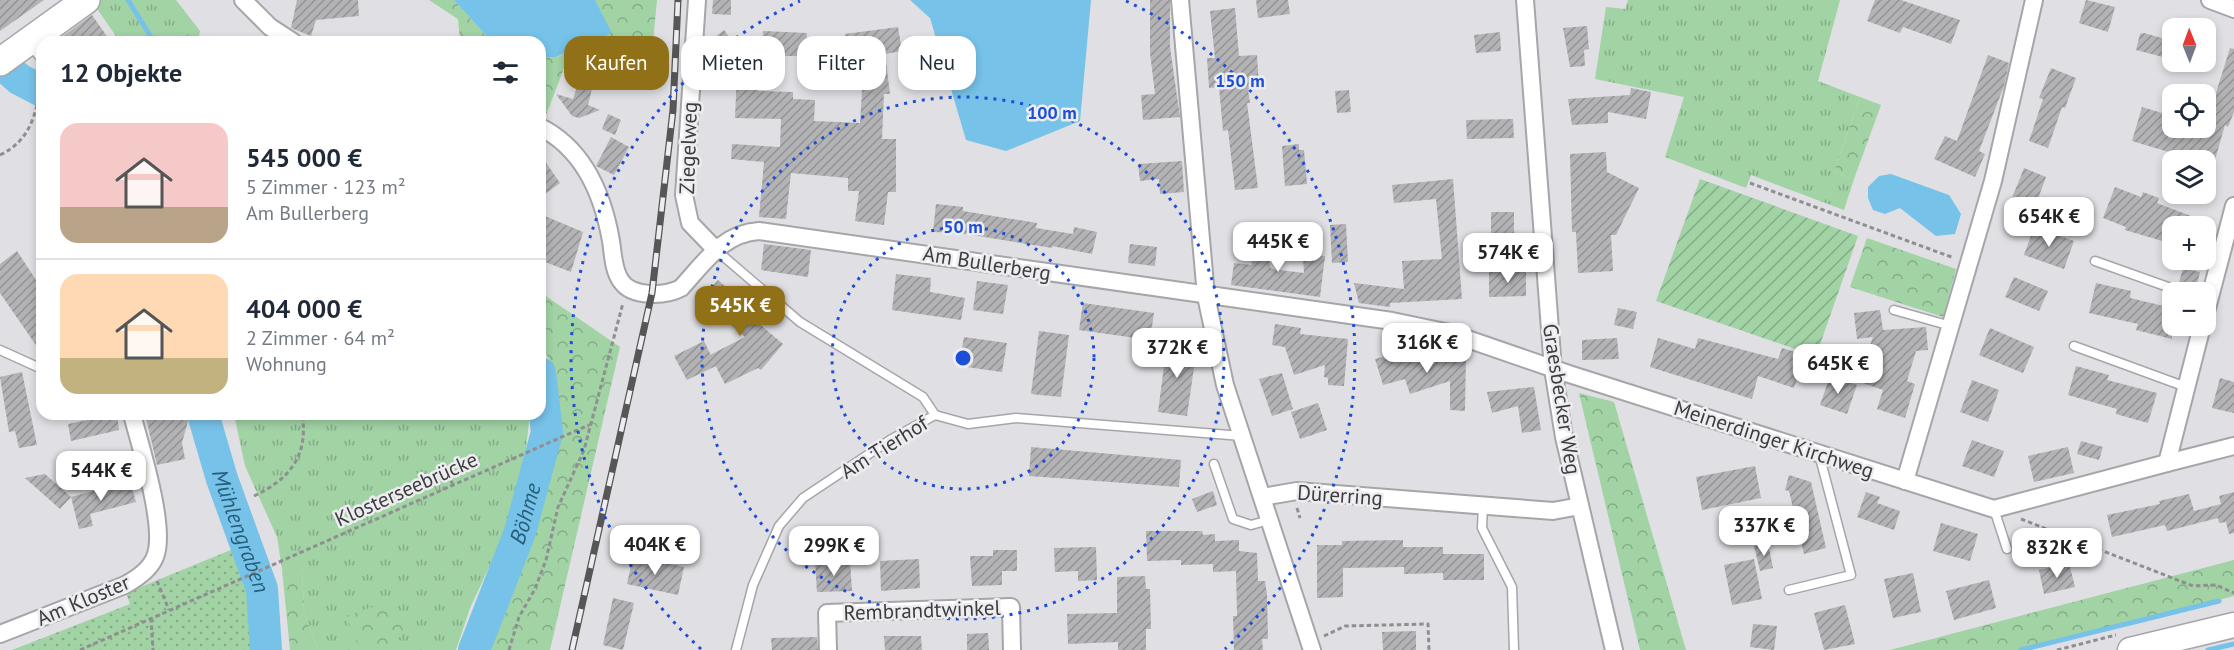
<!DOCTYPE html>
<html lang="de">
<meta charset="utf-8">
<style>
body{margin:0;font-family:"PT Sans",sans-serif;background:#f2f2f3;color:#1f2937;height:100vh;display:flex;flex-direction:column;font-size:22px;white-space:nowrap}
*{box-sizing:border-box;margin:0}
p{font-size:20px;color:#747a83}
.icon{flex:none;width:33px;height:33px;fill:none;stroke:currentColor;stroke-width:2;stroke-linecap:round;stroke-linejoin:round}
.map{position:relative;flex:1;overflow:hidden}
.drawer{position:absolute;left:36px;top:36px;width:510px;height:384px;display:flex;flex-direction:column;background:#fff;border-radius:18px;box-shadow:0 3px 9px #0003}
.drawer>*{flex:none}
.hud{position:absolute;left:564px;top:36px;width:570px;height:54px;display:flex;gap:12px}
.needle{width:39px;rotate:359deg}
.fabs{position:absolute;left:2162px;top:18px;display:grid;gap:12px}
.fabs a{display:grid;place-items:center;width:54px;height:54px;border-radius:12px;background:#fff;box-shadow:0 3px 9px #0003;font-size:30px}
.price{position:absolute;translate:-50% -51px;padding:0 14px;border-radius:12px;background:#fff;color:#222;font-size:20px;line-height:39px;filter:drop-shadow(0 2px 3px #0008)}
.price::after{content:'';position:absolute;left:50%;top:36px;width:18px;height:14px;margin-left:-9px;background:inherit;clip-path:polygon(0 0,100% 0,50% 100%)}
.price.selected{background:#907117;color:#fff}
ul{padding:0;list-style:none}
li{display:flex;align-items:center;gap:18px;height:150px;padding:0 24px}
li+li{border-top:2px solid #e0e1e3}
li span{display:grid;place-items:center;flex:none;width:168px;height:120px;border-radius:18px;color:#555}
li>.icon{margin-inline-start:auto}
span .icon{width:72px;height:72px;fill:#fffc;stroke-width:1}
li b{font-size:26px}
h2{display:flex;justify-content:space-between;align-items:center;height:72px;padding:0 24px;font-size:26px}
.chip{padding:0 21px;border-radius:18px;background:#fff;box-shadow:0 3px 9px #0003;font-size:21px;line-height:54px}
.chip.selected{background:#907117;color:#fff}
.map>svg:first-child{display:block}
</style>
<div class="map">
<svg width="2234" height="650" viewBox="0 0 2234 650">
<defs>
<pattern id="grass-tufts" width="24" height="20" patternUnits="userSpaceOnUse" patternTransform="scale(1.5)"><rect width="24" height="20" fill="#a1d3a5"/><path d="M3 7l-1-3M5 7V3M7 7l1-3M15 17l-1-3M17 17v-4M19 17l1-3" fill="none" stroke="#84ac88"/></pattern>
<pattern id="forest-crowns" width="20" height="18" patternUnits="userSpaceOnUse" patternTransform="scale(1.5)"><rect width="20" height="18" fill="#a1d3a5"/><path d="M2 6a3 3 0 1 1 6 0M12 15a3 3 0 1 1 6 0" fill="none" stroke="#84ac88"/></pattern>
<pattern id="park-dots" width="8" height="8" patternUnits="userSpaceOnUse" patternTransform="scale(1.5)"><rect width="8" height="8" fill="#a1d3a5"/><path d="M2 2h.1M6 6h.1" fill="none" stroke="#84ac88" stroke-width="1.8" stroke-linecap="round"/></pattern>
<pattern id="garden-furrows" width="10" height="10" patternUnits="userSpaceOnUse" patternTransform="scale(1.5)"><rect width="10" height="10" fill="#a1d3a5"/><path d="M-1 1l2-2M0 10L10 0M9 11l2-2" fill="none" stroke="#84ac88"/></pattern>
<pattern id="building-hatch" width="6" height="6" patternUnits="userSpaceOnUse" patternTransform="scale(1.5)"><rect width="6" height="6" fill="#b3b2b5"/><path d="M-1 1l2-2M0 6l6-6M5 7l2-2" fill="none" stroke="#939295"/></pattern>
</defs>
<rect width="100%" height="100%" fill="#e0dfe3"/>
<g fill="url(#grass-tufts)">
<polygon points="91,0 176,0 200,31 198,42 120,42"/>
<polygon points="1628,0 1840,0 1818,81 1860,97 1834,172 1854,179 1844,210 1751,175 1746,188 1665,157 1684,97 1595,79 1606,7 1625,9"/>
<polygon points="234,414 530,414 523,474 506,531 470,608 456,650 318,650 304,613 302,563 282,569 277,537 245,466"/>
</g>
<g fill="url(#forest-crowns)">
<polygon points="429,0 454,0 492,42 460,42 458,19"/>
<polygon points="595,0 657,0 652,53 566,63 546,115 540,113 540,58 557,57 611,33"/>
<polygon points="1860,97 1881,105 1854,179 1834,172"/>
<polygon points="1867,238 1956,269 1943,317 1850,287"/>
<polygon points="540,292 620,347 550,650 483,650 530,530 559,424 555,370 540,343"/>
<polygon points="1579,393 1614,402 1686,650 1640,650"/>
<polygon points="2234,560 2234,596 2019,650 1890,650"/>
<polygon points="302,562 304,613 318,650 290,650 282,569"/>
<polygon points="387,602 404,631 390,650 360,650 346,616"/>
</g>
<polygon fill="url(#park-dots)" points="238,547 250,597 256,650 12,650 130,604 126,593"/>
<polygon fill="url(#garden-furrows)" points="1700,179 1858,236 1816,356 1656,301"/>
<g fill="#77c2e8">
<polygon points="454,0 595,0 612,33 556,57 540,58 540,42 492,42"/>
<polygon points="910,0 1091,0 1080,121 1006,151 966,140 930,18"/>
<polygon points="1891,174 1949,195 1961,214 1955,234 1936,236 1900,208 1885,214 1873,210 1868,198 1868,187 1879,176"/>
</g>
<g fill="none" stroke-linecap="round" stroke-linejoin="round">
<g stroke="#77c2e8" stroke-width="5">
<polyline points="128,0 154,42"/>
<polyline points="2021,650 2219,601"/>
<polyline points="2208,650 2234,644"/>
</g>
<g stroke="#77c2e8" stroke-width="32">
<polyline points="0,62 19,79 42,91"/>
<path id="s1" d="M203 414 222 479 262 589 266 650"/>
<path id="s2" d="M474 650 520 532 547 432 540 373"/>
</g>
</g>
<g fill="url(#building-hatch)">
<polygon points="0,0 44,0 0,31"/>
<polygon points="297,0 358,0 359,16 316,20 311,36 291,28"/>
<polygon points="713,0 731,0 731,15 712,14"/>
<polygon points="1150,0 1170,0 1170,47 1180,117 1143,120 1141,95 1155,94 1150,53"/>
<polygon points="1256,0 1288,0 1290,14 1258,18"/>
<polygon points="1875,0 1901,0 1960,20 1951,44 1903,27 1900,33 1867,21"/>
<polygon points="2086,0 2115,7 2108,32 2079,23"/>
<polygon points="1235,8 1239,56 1257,55 1259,88 1248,89 1250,103 1247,103 1258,188 1235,190 1228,130 1223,131 1219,87 1209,88 1207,58 1215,58 1210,11"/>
<polygon points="92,15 111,42 55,42"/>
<polygon points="1587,26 1589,49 1584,50 1585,66 1570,67 1563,28"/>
<polygon points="898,27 902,51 885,54 890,94 884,94 882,139 896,139 896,192 888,192 884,225 855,221 859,191 848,191 848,178 791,173 786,219 759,217 764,162 731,159 732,144 780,147 781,119 735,118 738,48 762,49 763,31 807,33 806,46 800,46 799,56 785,56 784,64 759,63 758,91 793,92 793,99 815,100 814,121 860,123 862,91 857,58 849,59 845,34"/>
<polygon points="724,30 734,43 714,58 705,45"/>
<polygon points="1500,32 1501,51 1476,53 1474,35"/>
<polygon points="2144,33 2172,41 2167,58 2136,50 2140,34"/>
<polygon points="2230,48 2234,49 2234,112 2228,127 2225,125 2215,160 2181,160 2182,156 2132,141 2142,107 2172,116 2172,128 2205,128"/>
<polygon points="1988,55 2009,63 2004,86 1979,151 1985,154 1975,177 1934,159 1945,136 1957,141"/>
<polygon points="2051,68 2076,78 2065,108 2062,107 2048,148 2029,141 2043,99 2039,98"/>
<polygon points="578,84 592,89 588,105 600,110 579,118 572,116 556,94 573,99"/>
<polygon points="1631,88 1651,92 1646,119 1608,112 1608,123 1572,125 1568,99 1630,95"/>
<polygon points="1349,90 1351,112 1337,113 1335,91"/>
<polygon points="608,114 621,120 615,135 602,129"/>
<polygon points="1513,119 1514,138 1467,139 1466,120"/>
<polygon points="611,137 629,147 614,175 596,166"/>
<polygon points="1299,144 1299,150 1304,150 1307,184 1285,186 1282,146"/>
<polygon points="1606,152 1607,172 1639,188 1616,235 1611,235 1613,271 1578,273 1576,232 1572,232 1570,154"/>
<polygon points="540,154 560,183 540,198"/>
<polygon points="1182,161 1184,192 1160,194 1159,179 1140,181 1138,164"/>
<polygon points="2024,168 2046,177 2035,207 2012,198"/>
<polygon points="1453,179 1462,299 1390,303 1390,307 1359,303 1354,283 1404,289 1402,261 1442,259 1436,199 1394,203 1392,185"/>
<polygon points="2115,187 2141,197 2143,192 2159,198 2157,203 2217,226 2172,226 2169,243 2125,230 2126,227 2103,218"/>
<polygon points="936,204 963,207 963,211 1037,223 1036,228 1073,234 1074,227 1097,232 1092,254 1052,246 1052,248 960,233 933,232"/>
<polygon points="1491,212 1514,212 1514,235 1491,236"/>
<polygon points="540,214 583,232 571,272 540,260"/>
<polygon points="1346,224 1348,262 1332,263 1330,225"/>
<polygon points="2034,227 2074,241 2064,269 2024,255"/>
<polygon points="1248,235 1265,235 1270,267 1272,269 1304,273 1303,257 1325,256 1320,297 1231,285 1234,263 1252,265"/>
<polygon points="764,244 811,250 808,277 761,270"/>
<polygon points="1130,244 1157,247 1155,266 1128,263"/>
<polygon points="17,251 42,289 42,354 0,293 0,264"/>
<polygon points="2183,268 2200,272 2196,288 2179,283"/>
<polygon points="1526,270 1526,296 1489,297 1489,271"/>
<polygon points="896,274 931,278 930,292 965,298 961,320 892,310"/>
<polygon points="2014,277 2048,291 2039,311 2005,297"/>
<polygon points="718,280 747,306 743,310 783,344 761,370 758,368 725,384 710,355 745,337 701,299"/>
<polygon points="977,281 1008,285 1003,314 973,310"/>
<polygon points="2096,283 2131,291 2130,298 2172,308 2172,339 2136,330 2138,324 2089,313"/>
<polygon points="1083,303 1154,313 1150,340 1079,330"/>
<polygon points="1618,308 1637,312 1633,329 1614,325"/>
<polygon points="1880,310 1883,330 1926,327 1928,350 1916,351 1907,381 1915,384 1905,418 1877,409 1883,390 1857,381 1873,337 1857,339 1854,313"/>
<polygon points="1275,324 1301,328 1300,334 1348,339 1344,386 1328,385 1328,378 1324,377 1325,365 1294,375 1285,347 1272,345"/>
<polygon points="1990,328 2034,347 2023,373 1979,355"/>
<polygon points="1039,331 1069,335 1061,397 1031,394"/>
<polygon points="964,337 1007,343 1002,372 959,366"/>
<polygon points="1617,338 1619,359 1582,360 1582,340"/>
<polygon points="1658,338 1695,349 1698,338 1778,359 1782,348 1805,355 1794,388 1758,376 1752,399 1650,367"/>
<polygon points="704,341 716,366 687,380 674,356"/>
<polygon points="1167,343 1197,347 1187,416 1158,412"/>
<polygon points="1412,349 1414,355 1466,356 1465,411 1450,410 1450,381 1410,394 1405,379 1383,385 1375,359"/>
<polygon points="2076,366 2109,375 2107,380 2157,393 2148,423 2116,414 2117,409 2068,395"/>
<polygon points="22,372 37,445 19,448 15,431 9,432 0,377"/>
<polygon points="1282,373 1293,409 1272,416 1259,379"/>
<polygon points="1830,376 1857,385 1847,414 1820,405"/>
<polygon points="2220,378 2234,382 2234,413 2212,408"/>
<polygon points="1972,380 1999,390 1988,422 1960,412"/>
<polygon points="1534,387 1541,430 1522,433 1518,406 1492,413 1487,392"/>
<polygon points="1318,403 1327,430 1300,439 1291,412"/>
<polygon points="117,414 119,430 71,441 68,424"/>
<polygon points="145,414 190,414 182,443 185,459 157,465"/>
<polygon points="1972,440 2004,451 1994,477 1962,466"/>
<polygon points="2081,441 2103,447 2099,460 2077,454"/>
<polygon points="1031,447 1181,460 1179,487 1029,476"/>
<polygon points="2068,447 2074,473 2034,482 2028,456"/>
<polygon points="1755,466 1761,498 1702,510 1696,477"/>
<polygon points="45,474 71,497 60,509 25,478"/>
<polygon points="1789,475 1811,482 1826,548 1804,554 1789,491 1785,490"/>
<polygon points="130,481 136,502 90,514 93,526 79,529 71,497"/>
<polygon points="1213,491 1217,505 1197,512 1192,499"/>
<polygon points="1866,492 1880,497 1877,503 1900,511 1894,530 1857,517"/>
<polygon points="2234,492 2234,533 2229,534 2226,522 2219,523 2218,518 2167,531 2165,525 2112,537 2107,515 2160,504 2159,501 2189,494 2194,511 2221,504 2219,496"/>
<polygon points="1941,523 1978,534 1970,561 1933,551"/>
<polygon points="1146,531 1202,531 1203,535 1215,534 1215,541 1239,540 1239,551 1257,553 1258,581 1265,581 1267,595 1268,639 1262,639 1263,650 1234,650 1233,616 1237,616 1236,571 1213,572 1213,564 1181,565 1181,560 1147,561"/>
<polygon points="1403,540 1403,547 1443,547 1443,554 1484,554 1484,580 1443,580 1443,573 1404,574 1404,567 1343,568 1343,597 1317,598 1317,545 1342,545 1342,541"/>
<polygon points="1768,543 1773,568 1760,571 1754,546"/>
<polygon points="1096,547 1097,580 1078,581 1078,571 1055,572 1054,548"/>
<polygon points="993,550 1017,550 1017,571 1002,571 1002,585 972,586 970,556 993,556"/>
<polygon points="633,556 684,567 678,595 627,584"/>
<polygon points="919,559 920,588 881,591 880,561"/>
<polygon points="1754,559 1762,599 1732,605 1724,565"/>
<polygon points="850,561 852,591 817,592 815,563"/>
<polygon points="2069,563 2075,587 2044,594 2039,570"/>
<polygon points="1913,573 1921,612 1893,618 1884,579"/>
<polygon points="1145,576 1146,589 1150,589 1151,629 1146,629 1146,650 1118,650 1118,642 1068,644 1067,614 1117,613 1117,577"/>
<polygon points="1989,580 1996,608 1954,620 1946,591"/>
<polygon points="613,598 634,603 623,650 603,645"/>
<polygon points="1845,605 1855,644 1824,650 1814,613"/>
<polygon points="1753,624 1777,626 1774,650 1750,647"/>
<polygon points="1416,631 1416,650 1383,650 1382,632"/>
<polygon points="988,633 989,650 967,650 967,634"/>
<polygon points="884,636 921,636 922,650 885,650"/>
<polygon points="817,637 818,650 772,650 771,638"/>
</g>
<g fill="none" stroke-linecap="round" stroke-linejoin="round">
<g stroke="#a6a5a9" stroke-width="11">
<g id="service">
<polyline points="30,44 42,60"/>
<polyline points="716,250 800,322 923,397 935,415"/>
<polyline points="2095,261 2182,292"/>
<polyline points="1894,310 1951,326"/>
<polyline points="2074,346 2186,387"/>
<polyline points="0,350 42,369"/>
<polyline points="935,415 968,424 1016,418 1242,436"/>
<polyline points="1214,464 1233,519 1251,525 1269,520"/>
<polyline points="1483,505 1482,528 1512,587 1514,650"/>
<polyline points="1994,509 2007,549"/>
<polyline points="1789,590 1851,575 1819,454"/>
<polyline points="736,650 753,585 779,526 803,498 890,440 935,415"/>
</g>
</g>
<g stroke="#a6a5a9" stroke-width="20">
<g id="minor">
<polyline points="243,0 270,27 293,42"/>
<polyline points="697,0 684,195 690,223 716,250"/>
<polyline points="1180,0 1206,296 1225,385 1312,650"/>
<polyline points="1525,0 1553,369 1564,437 1614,650"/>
<polyline points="2210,0 2234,9"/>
<path d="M540 127C584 149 603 195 611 241 613 253 613 270 621 281 632 298 666 296 681 288 704 263 723 233 759 231L1392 321 1450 333 1569 374 1994 509 2167 463 2202 326"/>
<polyline points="2205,316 2234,206"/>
<polyline points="2167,463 2234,446"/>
<polyline points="1905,481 1993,181 2034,0"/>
<polyline points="1262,497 1297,491 1553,511 1580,506"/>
<path d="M0 634 125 585C136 579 150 570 155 557 167 528 140 446 132 414"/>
<polyline points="828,650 827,613 1011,607 1012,650"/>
</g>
</g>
<g stroke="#a6a5a9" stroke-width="27">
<polyline id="secondary" points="2130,650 2234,625"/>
</g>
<g stroke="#a6a5a9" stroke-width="30">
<polyline id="primary" points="0,62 86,0"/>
</g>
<g stroke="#8f8e91" stroke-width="3" stroke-dasharray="4.5 3" stroke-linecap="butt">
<path d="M0 155C31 140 35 115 42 84"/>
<polyline points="1750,183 1954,258"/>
<polyline points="448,474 453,485"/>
<path d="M254 496C290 479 309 455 302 414"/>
<polyline points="1297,508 1300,518"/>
<polyline points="2021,519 2193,586 2216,585 2234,593"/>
<polyline points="157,581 169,610"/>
<polyline points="151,618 153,650"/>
<polyline points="1324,636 1345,626 1428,624 1429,650"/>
<polyline points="80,650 589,425"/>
<polyline points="509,650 519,617 535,589 546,560 558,507 584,450 623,303"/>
<polyline points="2057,650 2116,635"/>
</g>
<use href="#service" stroke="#fff" stroke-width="8"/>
<use href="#minor" stroke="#fff" stroke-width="16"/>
<use href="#secondary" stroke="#fff" stroke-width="24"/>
<use href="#primary" stroke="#fff" stroke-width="27"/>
<g stroke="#565657" stroke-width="7">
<polyline id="rail" points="572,650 652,293 673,110 678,0"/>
</g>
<use href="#rail" stroke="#edecf0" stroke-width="4.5" stroke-dasharray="14" stroke-linecap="butt"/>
</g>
<g fill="none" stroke="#1d4ed8" stroke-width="3" stroke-dasharray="3 6">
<circle cx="963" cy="358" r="131"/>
<circle cx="963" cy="358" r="261"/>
<path d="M701 649A392 392 0 0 1 800 1M1126 1A392 392 0 0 1 1225 649"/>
</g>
<g text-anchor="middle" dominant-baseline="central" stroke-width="5" stroke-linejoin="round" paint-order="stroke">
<g font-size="21" fill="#3d3d3e" stroke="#edecf0">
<text transform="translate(688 148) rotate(-88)">Ziegelweg</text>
<text transform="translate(987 263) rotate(9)">Am Bullerberg</text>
<text transform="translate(1562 399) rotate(81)">Graesbecker Weg</text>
<text transform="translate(1774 439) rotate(18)">Meinerdinger Kirchweg</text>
<text transform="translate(884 447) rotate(-32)">Am Tierhof</text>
<text transform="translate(406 489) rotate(-24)">Klosterseebrücke</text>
<text transform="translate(1340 495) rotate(4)">Dürerring</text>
<text transform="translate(83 600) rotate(-23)">Am Kloster</text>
<text transform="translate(922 610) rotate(-2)">Rembrandtwinkel</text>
</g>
<g font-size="22" font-style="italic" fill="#255e79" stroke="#edecf0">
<text stroke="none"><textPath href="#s2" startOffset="146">Böhme</textPath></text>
<text stroke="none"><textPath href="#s1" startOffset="123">Mühlengraben</textPath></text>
</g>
</g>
<circle cx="963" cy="358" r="9" fill="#1d4ed8" stroke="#edecf0" stroke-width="3"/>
<g font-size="18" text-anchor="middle" font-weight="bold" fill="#1d4ed8" stroke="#edecf0" stroke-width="5" stroke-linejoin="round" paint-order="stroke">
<text x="1240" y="87">150 m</text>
<text x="1052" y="119">100 m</text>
<text x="963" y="233">50 m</text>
</g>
</svg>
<div class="fabs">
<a><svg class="needle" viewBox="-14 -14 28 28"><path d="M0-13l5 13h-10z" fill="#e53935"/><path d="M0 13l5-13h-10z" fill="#747a83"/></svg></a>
<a><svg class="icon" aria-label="locate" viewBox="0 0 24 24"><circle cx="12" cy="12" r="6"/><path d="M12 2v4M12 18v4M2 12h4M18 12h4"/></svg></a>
<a><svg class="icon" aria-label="layers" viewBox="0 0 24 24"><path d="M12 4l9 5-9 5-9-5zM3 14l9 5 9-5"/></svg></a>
<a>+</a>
<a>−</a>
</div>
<b class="price" style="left:2049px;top:248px">654K €</b>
<b class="price" style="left:1278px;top:273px">445K €</b>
<b class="price" style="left:1508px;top:284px">574K €</b>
<b class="price selected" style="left:740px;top:337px">545K €</b>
<b class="price" style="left:1427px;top:374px">316K €</b>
<b class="price" style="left:1177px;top:379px">372K €</b>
<b class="price" style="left:1838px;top:395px">645K €</b>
<b class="price" style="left:101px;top:502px">544K €</b>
<b class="price" style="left:1764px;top:557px">337K €</b>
<b class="price" style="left:655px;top:576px">404K €</b>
<b class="price" style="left:834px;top:577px">299K €</b>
<b class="price" style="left:2057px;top:579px">832K €</b>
<div class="hud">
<a class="chip selected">Kaufen</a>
<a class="chip">Mieten</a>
<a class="chip">Filter</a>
<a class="chip">Neu</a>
</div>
<section class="drawer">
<h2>12 Objekte<svg class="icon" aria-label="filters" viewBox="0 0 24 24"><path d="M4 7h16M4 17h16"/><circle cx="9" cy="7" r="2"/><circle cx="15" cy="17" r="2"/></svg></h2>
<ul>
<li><span style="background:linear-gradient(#f6c9c9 70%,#b9a48a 0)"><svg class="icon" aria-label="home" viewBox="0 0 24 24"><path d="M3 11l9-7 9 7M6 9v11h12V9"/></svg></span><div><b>545 000 €</b><p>5 Zimmer · 123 m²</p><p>Am Bullerberg</p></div></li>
<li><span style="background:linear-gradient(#ffd9b3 70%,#c2b280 0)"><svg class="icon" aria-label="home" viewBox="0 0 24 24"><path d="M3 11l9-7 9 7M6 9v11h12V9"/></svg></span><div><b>404 000 €</b><p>2 Zimmer · 64 m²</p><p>Wohnung</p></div></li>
</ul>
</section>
</div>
